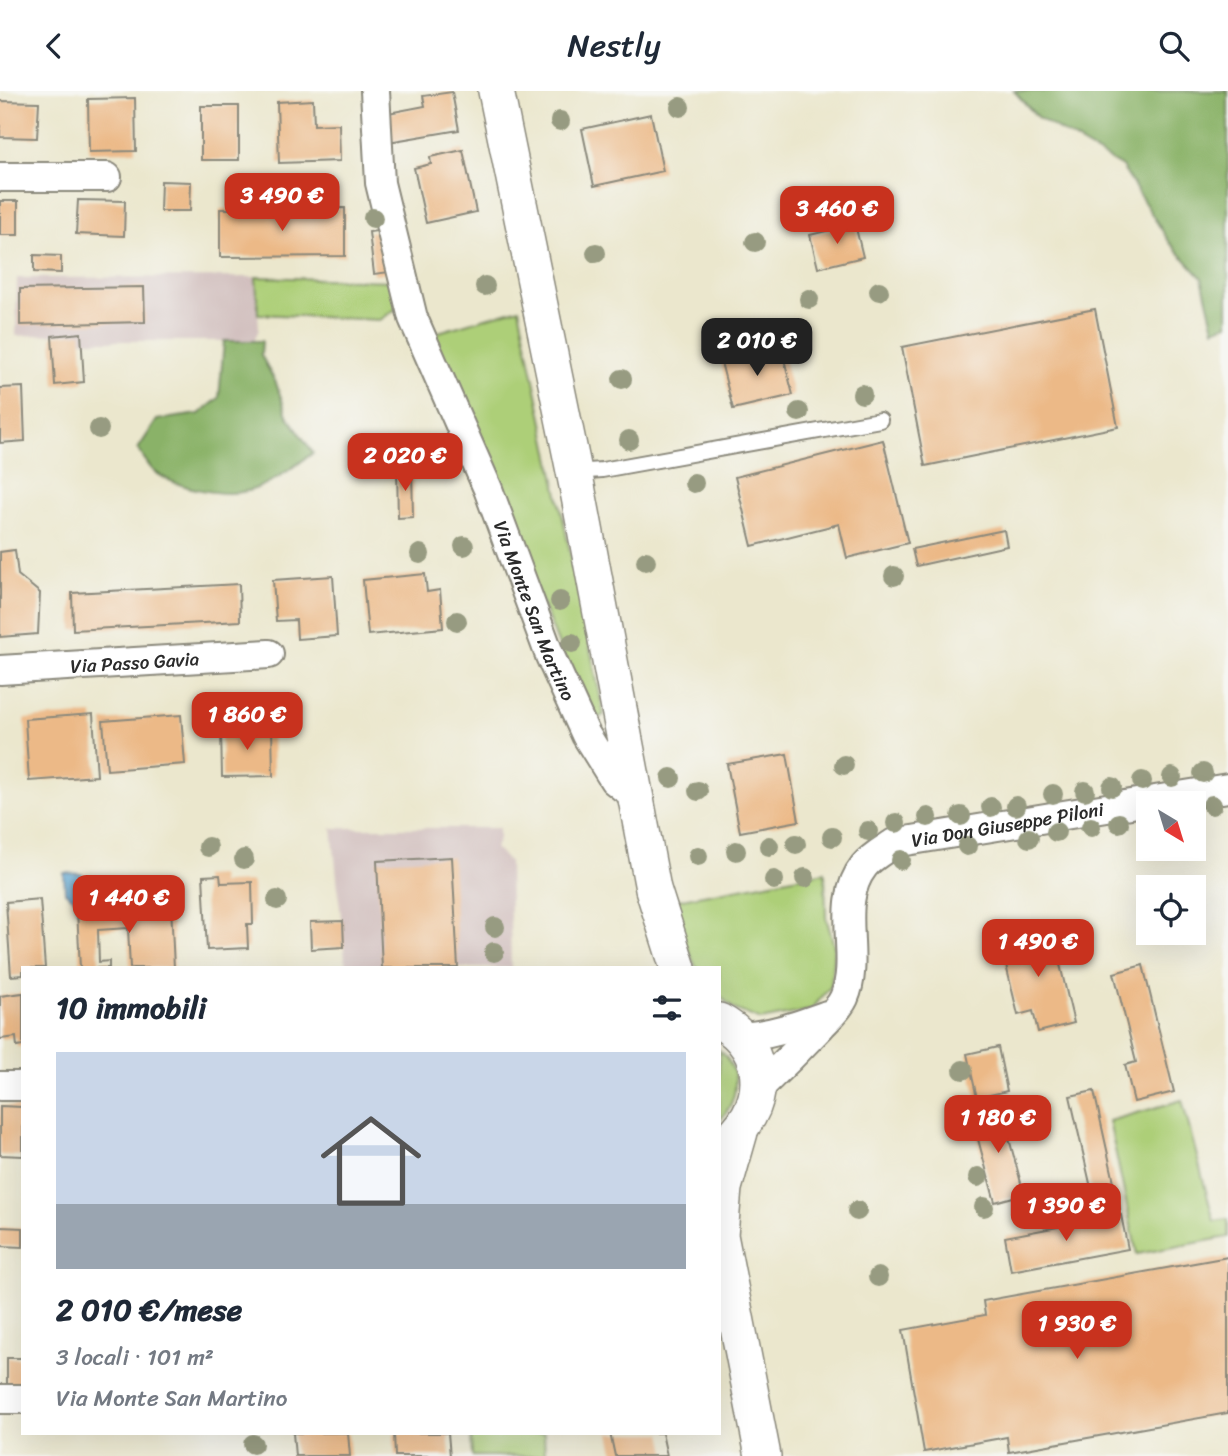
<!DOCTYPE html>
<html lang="it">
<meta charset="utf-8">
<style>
body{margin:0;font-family:Sriracha,sans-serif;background:#f2f2f3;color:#1f2937;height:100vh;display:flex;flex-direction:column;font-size:26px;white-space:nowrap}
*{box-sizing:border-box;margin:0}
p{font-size:23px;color:#747a83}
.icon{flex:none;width:38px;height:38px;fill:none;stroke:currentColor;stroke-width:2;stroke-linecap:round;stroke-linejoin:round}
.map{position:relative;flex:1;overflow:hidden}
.details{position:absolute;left:21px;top:875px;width:700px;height:469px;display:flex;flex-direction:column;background:#fff;border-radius:0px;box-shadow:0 7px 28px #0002}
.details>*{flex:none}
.needle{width:46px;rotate:142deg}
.buttons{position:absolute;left:1136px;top:700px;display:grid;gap:14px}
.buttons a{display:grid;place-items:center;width:70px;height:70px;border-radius:0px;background:#fff;box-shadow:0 7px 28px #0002;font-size:35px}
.price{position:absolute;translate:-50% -60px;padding:0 16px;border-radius:14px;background:#c8321e;color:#fff;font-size:23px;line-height:46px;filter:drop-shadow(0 2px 4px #0008)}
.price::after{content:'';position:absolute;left:50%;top:42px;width:21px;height:16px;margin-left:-10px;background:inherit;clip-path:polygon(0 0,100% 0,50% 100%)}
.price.selected{background:#222;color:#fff}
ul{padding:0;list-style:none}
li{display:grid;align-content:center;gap:14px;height:371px;padding:0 35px}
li+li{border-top:2px solid #e0e1e3}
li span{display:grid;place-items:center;height:217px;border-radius:0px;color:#555}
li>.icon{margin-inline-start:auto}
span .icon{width:126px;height:126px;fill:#fffc;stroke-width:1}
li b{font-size:30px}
h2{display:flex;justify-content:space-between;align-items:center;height:84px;padding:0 35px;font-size:30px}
header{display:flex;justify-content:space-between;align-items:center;height:91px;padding:0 35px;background:#fff;font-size:32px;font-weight:600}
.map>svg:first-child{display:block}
</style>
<header><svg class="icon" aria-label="back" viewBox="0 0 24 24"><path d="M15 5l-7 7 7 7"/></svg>Nestly<svg class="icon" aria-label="search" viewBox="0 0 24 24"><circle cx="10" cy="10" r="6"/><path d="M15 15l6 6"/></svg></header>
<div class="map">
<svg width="1228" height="1365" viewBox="0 0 1228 1365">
<rect width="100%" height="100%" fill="#f6f6f2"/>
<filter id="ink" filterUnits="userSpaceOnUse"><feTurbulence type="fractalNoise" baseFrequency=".0143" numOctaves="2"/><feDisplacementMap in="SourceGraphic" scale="14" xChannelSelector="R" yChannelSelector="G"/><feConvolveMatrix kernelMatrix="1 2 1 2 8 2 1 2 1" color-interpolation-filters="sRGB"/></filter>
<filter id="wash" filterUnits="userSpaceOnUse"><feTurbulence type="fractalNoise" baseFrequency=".00686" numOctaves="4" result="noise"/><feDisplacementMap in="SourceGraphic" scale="28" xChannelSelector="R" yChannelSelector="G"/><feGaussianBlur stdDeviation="1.57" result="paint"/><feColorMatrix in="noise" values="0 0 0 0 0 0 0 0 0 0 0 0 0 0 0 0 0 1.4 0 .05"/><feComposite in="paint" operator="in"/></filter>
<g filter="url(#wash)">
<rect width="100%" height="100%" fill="#ebe7cd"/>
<g fill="#d1bfbe">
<polygon points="256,186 259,238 254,250 82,250 81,242 16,245 17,187"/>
<polygon points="332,737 499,737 499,747 495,757 509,771 511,877 346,877"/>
</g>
<g fill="#adcf78" stroke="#6c7d52" stroke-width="2">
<polygon points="256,186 394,190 400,215 380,229 258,223"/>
<polygon points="519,217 604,624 598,627 588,625 432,243"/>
<polygon points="825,781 826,826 834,855 831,895 811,919 761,929 734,918 719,904 719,877 697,877 695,874 679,837 671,810"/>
<path d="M719 959C742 979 739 1009 719 1030Z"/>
<polygon points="1182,1009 1214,1130 1228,1128 1228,1146 1137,1163 1109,1030"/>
<polygon points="471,1342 544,1342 545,1365 472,1365"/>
</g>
<g fill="#8ab268" stroke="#5a6e4a" stroke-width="2">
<polygon points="1014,0 1228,0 1228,233 1214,238 1202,187 1170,152 1122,76 1037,26"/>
<path d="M224 250H262L261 264 276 292 287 324 313 362C295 375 270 394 248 400 222 406 175 397 154 380 148 375 143 365 138 358L157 329 199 323 219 307Z"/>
</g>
<polygon fill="#59a3d0" stroke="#42677e" stroke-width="2" points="64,782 81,783 99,799 124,796 126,816 77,819 75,808 65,801"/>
<g id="blocks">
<g fill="#ecb987">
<polygon points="452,1 459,39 388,51 383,23 425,15 423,5"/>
<polygon points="135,7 136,60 89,61 88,8"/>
<polygon points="313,9 314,34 339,33 340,70 279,72 277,11"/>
<polygon points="0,10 39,11 37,47 0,46"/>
<rect x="201" y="15" width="38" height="54"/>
<polygon points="651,23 663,80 594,95 582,38"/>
<polygon points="463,59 476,121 426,132 414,77 431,73 430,66"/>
<polygon points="161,90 191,91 190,120 160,120"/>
<polygon points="78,109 125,110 124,145 76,143"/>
<rect x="0" y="110" width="18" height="34"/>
<polygon points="345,117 345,165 220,166 220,118"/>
<polygon points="855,133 863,166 818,177 810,144"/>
<polygon points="384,139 390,181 374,183 369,141"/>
<polygon points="34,164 61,165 61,182 34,181"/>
<polygon points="144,196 145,231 20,234 20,198"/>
<polygon points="1095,218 1118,336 925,375 902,256"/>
<polygon points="81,242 84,291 55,294 52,245"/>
<polygon points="781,256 793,304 733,318 721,271"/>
<polygon points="23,296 25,350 0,352 0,297"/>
<polygon points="883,349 908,452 847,467 839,433 752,455 735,386"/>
<polygon points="412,377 413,426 398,427 397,378"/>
<polygon points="1004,439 1007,455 916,475 912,458"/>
<polygon points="15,459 18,484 40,502 38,543 0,546 0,461"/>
<polygon points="425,483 427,501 440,499 443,537 368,544 363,489"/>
<polygon points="333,485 337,545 297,548 296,529 276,530 273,489"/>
<polygon points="239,493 240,530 73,539 72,502"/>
<polygon points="93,623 97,685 29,690 25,628"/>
<polygon points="181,624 185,673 107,679 103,630"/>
<polygon points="272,635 273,685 222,686 221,637"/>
<polygon points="787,663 799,730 740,741 727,673"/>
<polygon points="452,766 458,877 382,877 377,770"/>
<polygon points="220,784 221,792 252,791 253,833 247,833 248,857 207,859 203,785"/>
<polygon points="40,808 45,877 23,877 23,884 11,885 6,811"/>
<polygon points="171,814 174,877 130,877 128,837 98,839 99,871 109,870 109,877 80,877 77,819"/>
<polygon points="343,830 344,856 311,858 310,831"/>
<polygon points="1051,836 1074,932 1038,941 1033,920 1018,924 1000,849"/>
<polygon points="1143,874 1174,1001 1134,1011 1125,974 1136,971 1114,882"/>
<polygon points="23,902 23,955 17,956 16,946 0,948 0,905"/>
<polygon points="998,956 1007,1000 977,1007 967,963"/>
<polygon points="1094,1000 1120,1118 1097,1123 1070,1005"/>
<polygon points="0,1015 23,1016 23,1065 0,1064"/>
<polygon points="1001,1018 1024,1103 995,1111 972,1026"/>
<polygon points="1121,1124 1128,1158 1011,1180 1005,1146"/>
<polygon points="0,1136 23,1137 23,1156 0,1155"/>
<polygon points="1228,1166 1228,1322 1009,1361 1007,1346 924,1361 903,1239 985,1224 983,1210"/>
<rect x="7" y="1267" width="16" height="27"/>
<polygon points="293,1342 348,1342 350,1365 295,1365"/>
<polygon points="394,1342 448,1342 450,1365 395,1365"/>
<polygon points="610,1342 662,1342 667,1365 615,1365"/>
</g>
</g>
</g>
<g filter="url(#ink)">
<use href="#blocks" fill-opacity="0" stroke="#8b897c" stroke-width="2"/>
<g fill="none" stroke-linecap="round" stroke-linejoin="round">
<g stroke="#8b897c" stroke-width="18">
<polyline id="service" points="574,381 602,379 880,329"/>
</g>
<g stroke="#8b897c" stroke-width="32">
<g id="minor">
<path id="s1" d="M375 0 380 92 413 227 488 398 550 565 586 644 614 689 624 697 633 700"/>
<polyline points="0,86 107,86"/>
<path id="s2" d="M0 579 269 563"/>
<path d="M741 946C772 944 799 934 827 924"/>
<polyline points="0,995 23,995"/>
<path id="s3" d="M759 997C780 977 800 957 820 936 828 927 839 918 844 907 862 866 834 813 864 775 871 766 884 759 894 752L1228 697"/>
<polyline points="0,1308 23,1308"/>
</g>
</g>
<g stroke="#8b897c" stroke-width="38">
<g id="tertiary">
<polyline points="496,0 577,395 653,798 678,877"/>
<path d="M719 930C772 958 769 1021 722 1054"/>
<polyline points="740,1041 724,1097 720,1144 763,1365"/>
</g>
</g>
<use href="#service" stroke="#fff" stroke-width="14"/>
<use href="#minor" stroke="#fff" stroke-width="28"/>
<use href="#tertiary" stroke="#fff" stroke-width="35"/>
</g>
<g fill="#979b81">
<circle cx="680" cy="16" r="10"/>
<circle cx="560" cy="30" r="10"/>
<circle cx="373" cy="127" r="10"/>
<circle cx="755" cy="151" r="10"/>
<circle cx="596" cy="162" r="10"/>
<circle cx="485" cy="195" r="10"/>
<circle cx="879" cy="200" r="10"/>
<circle cx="809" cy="208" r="10"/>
<circle cx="622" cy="288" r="10"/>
<circle cx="862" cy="303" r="10"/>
<circle cx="799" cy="321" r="10"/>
<circle cx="99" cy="338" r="10"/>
<circle cx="629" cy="349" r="10"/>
<circle cx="694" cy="392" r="10"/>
<circle cx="464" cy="455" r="10"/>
<circle cx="420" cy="463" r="10"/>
<circle cx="646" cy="470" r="10"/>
<circle cx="894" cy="485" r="10"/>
<circle cx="560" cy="510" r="10"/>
<circle cx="457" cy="530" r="10"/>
<circle cx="572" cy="552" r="10"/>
<circle cx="844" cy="674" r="10"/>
<circle cx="1203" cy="682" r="10"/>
<circle cx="1172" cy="686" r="10"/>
<circle cx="671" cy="687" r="10"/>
<circle cx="1142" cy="690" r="10"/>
<circle cx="1112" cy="696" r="10"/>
<circle cx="698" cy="700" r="10"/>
<circle cx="1085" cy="700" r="10"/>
<circle cx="1053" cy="703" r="10"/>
<circle cx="1212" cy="714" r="10"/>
<circle cx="1016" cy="715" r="10"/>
<circle cx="991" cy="716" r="10"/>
<circle cx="961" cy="725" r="10"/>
<circle cx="928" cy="726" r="10"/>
<circle cx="896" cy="732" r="10"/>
<circle cx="1119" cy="732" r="10"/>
<circle cx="1091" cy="736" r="10"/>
<circle cx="868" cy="740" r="10"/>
<circle cx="1056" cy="741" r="10"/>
<circle cx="832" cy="746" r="10"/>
<circle cx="1029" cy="747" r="10"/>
<circle cx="796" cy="753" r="10"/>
<circle cx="769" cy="755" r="10"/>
<circle cx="967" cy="755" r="10"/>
<circle cx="208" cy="756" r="10"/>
<circle cx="736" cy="760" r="10"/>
<circle cx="698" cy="765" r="10"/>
<circle cx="244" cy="768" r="10"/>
<circle cx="901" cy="769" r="10"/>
<circle cx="805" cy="787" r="10"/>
<circle cx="774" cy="789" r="10"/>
<circle cx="277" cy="809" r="10"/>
<circle cx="495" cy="836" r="10"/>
<circle cx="494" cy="861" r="10"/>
<circle cx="963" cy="979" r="10"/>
<circle cx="978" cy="1086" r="10"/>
<circle cx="984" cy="1116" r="10"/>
<circle cx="857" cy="1120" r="10"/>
<circle cx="878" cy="1186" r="10"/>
<circle cx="253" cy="1353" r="10"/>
</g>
</g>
<g text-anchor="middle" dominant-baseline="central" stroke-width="5" stroke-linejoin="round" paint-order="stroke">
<g font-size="19" fill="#2b2b2b" stroke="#f6f6f2">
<text stroke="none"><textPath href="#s1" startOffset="548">Via Monte San Martino</textPath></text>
<text stroke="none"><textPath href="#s2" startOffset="135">Via Passo Gavia</textPath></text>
<text stroke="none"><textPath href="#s3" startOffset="413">Via Don Giuseppe Piloni</textPath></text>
</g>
</g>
</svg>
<div class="buttons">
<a><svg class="needle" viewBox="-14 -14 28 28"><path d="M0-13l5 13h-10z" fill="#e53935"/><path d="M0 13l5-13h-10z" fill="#747a83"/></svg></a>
<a><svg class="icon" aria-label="locate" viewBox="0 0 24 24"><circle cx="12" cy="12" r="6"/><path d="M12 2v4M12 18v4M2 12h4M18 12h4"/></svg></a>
</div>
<b class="price" style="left:282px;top:142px">3 490 €</b>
<b class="price" style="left:837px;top:155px">3 460 €</b>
<b class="price selected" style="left:757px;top:287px">2 010 €</b>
<b class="price" style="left:405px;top:402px">2 020 €</b>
<b class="price" style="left:247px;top:661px">1 860 €</b>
<b class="price" style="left:129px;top:844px">1 440 €</b>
<b class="price" style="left:1038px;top:888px">1 490 €</b>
<b class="price" style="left:998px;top:1064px">1 180 €</b>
<b class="price" style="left:1066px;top:1152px">1 390 €</b>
<b class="price" style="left:1077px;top:1270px">1 930 €</b>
<section class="details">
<h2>10 immobili<svg class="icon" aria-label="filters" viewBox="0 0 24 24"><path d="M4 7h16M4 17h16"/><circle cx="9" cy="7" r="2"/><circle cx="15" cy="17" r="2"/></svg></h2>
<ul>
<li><span style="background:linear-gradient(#c9d6e8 70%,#9aa5b1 0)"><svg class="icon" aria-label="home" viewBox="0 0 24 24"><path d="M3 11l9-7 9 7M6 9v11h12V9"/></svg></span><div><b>2 010 €/mese</b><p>3 locali · 101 m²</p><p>Via Monte San Martino</p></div></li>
</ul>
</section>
</div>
